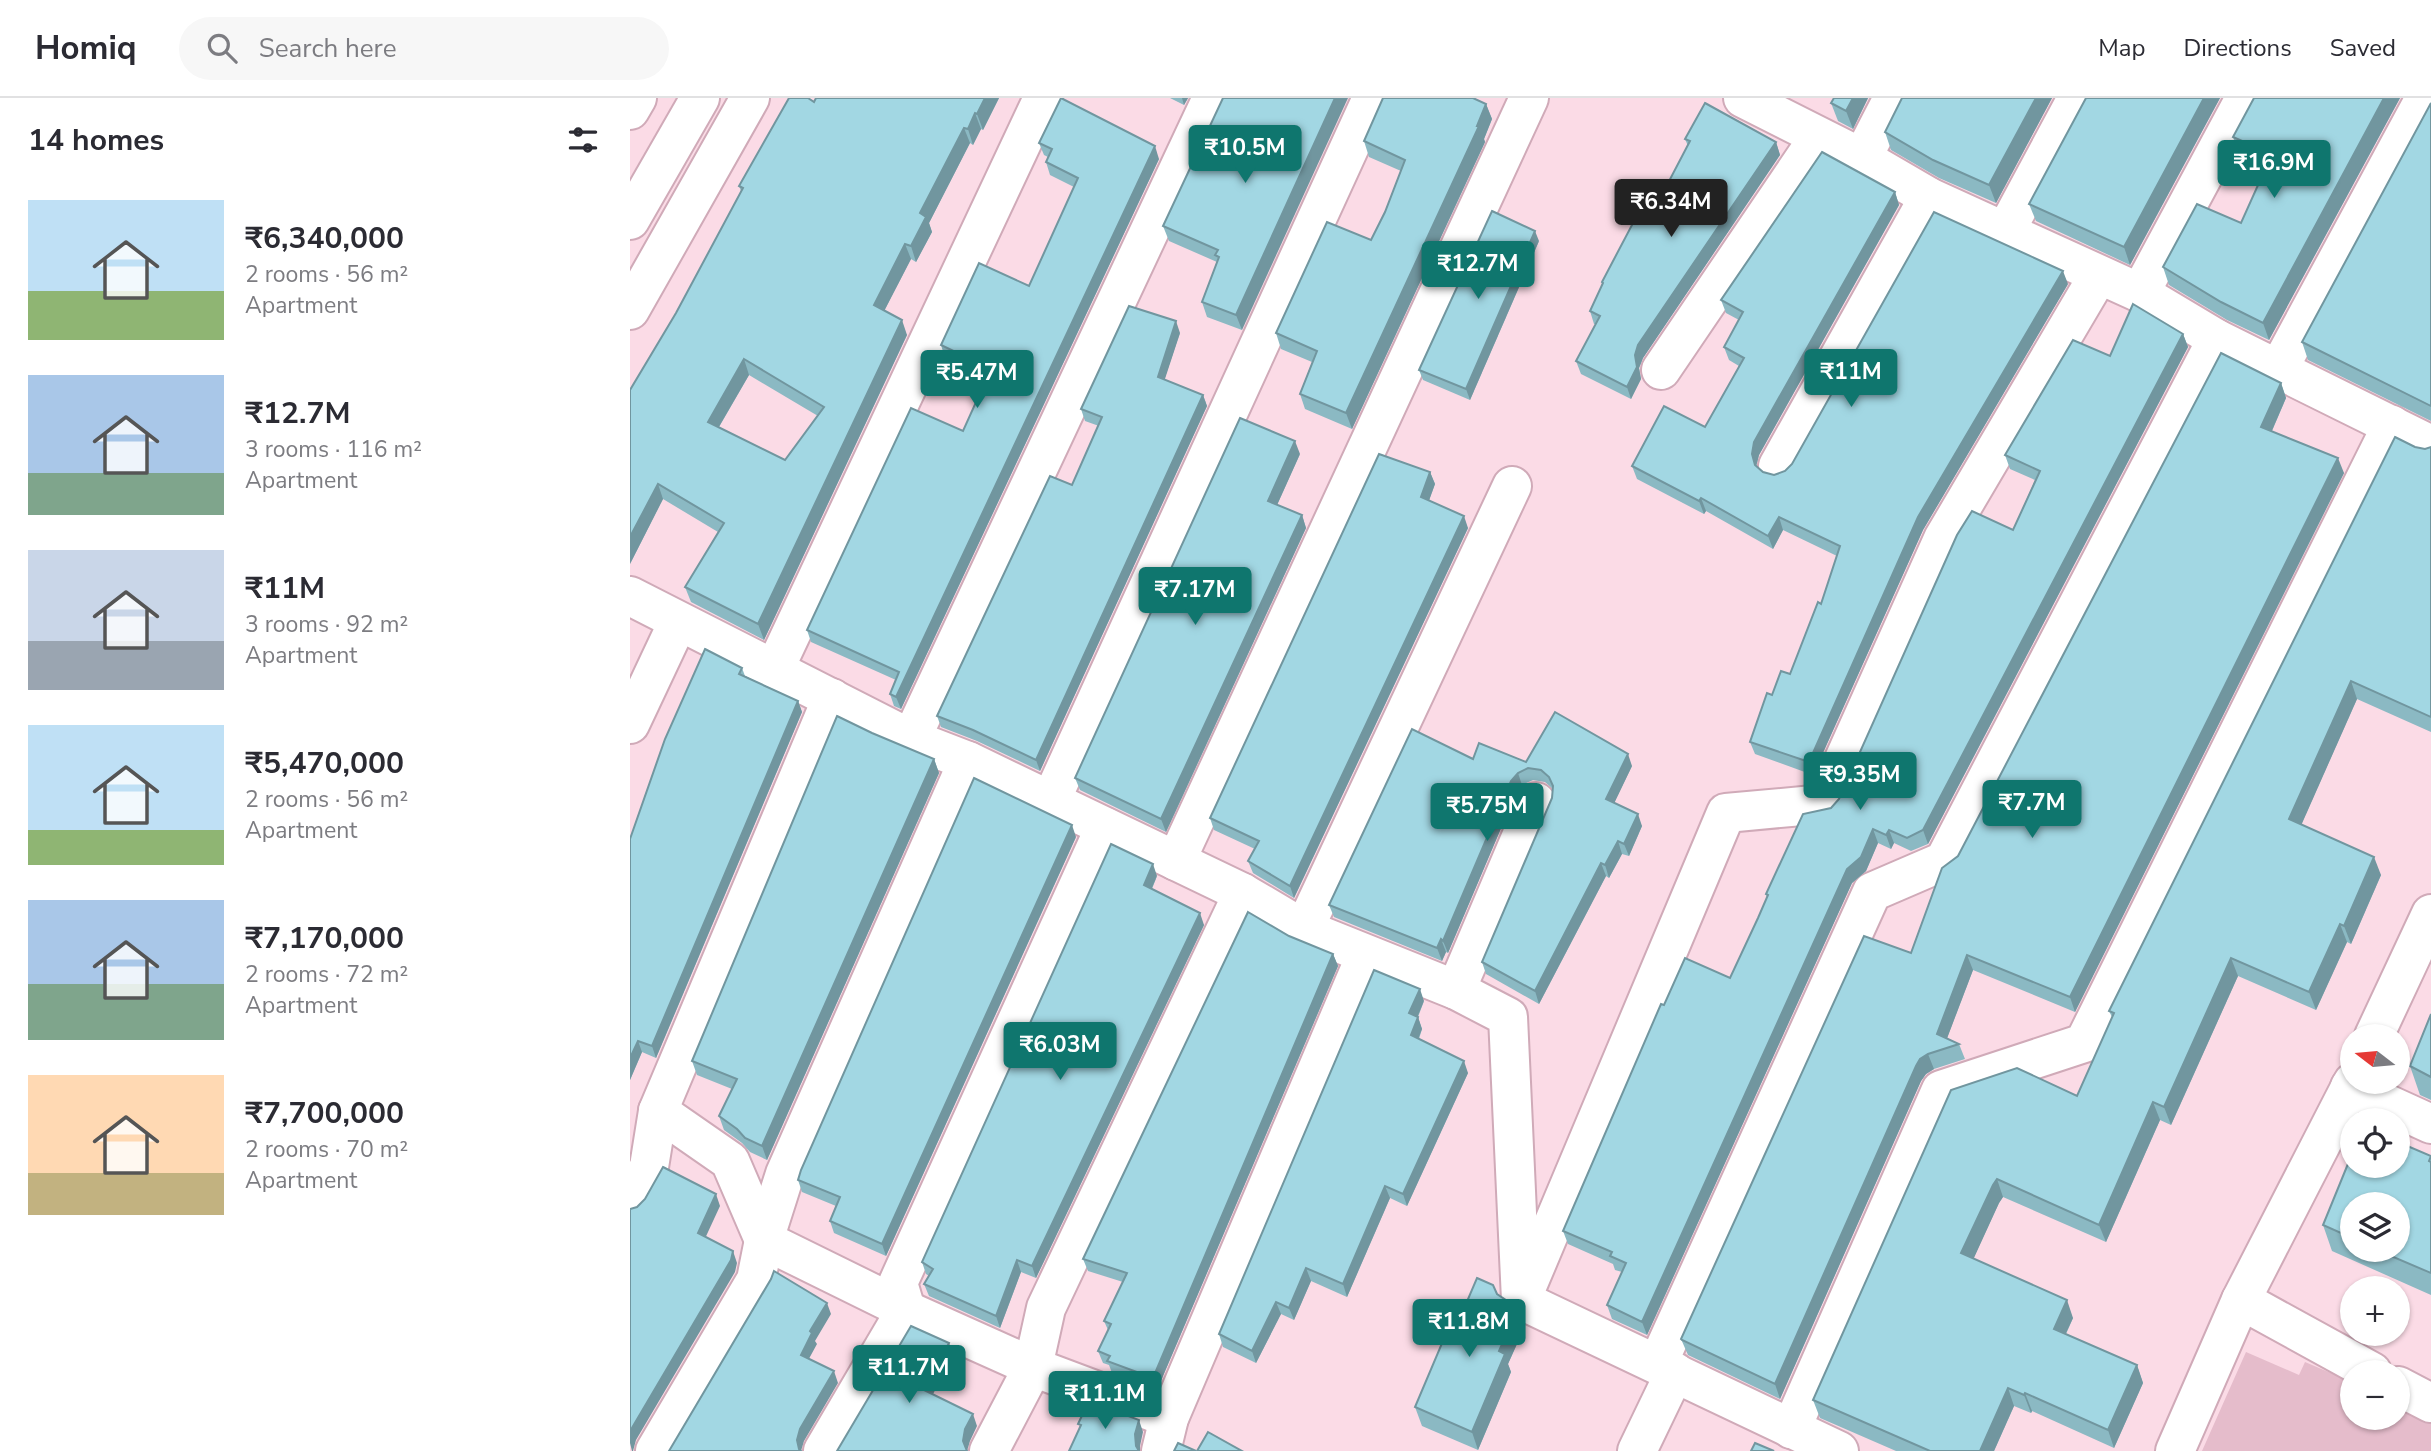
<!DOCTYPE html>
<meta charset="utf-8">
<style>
body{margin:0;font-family:"Nunito Sans",sans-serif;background:#f7f7f7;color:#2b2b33;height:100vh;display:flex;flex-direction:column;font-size:26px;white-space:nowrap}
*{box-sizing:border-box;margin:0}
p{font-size:23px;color:#7c7c81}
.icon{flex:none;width:38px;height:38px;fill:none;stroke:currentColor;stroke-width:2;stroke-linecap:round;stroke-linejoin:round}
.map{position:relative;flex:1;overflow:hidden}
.panel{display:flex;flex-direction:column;background:#fff;width:630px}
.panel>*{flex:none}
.needle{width:46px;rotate:286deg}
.controls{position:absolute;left:1710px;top:926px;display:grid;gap:14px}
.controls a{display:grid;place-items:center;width:70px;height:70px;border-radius:50%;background:#fff;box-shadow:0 2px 5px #0004;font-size:35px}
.price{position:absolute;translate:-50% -60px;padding:0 16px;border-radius:7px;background:#0f766e;color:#fff;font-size:23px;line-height:46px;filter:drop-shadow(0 2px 4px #0008)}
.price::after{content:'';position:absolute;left:50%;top:42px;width:21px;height:16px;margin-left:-10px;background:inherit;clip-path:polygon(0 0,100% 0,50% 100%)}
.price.on{background:#222;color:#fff}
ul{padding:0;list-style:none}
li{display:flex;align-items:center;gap:21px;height:175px;padding:0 28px}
li span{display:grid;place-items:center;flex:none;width:196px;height:140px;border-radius:0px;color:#555}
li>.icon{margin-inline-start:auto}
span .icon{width:84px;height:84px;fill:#fffc;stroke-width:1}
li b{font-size:30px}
h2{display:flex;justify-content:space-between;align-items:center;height:84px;padding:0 28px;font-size:30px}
header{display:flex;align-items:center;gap:42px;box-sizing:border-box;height:98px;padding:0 35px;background:#fff;border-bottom:2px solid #e1e1e2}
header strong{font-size:33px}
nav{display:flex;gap:38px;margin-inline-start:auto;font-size:24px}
.search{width:490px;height:63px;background:#f7f7f7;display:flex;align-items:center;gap:18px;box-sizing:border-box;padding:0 24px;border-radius:38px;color:#7c7c81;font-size:26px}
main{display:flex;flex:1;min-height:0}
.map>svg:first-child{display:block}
</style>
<header>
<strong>Homiq</strong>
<div class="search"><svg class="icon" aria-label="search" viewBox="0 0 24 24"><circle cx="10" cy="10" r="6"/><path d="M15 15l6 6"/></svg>Search here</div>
<nav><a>Map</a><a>Directions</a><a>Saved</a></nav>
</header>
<main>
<section class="panel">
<h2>14 homes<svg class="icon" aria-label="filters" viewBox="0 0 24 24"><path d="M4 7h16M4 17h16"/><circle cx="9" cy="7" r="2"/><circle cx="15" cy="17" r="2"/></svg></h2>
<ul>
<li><span style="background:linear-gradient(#bfe0f5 65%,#8fb573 0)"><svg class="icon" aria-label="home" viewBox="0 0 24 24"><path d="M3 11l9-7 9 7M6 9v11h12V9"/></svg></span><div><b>₹6,340,000</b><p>2 rooms · 56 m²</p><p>Apartment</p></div></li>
<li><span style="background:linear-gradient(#a9c7e8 70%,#7fa58c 0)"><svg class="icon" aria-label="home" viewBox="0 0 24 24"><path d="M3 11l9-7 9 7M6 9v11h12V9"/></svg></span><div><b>₹12.7M</b><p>3 rooms · 116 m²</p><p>Apartment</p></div></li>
<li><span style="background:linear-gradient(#c9d6e8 65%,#9aa5b1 0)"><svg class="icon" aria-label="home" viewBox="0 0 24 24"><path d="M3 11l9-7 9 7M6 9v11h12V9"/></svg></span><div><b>₹11M</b><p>3 rooms · 92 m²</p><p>Apartment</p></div></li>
<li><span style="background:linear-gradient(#bfe0f5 75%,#8fb573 0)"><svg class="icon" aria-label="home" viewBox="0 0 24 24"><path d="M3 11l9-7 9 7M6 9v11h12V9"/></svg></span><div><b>₹5,470,000</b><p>2 rooms · 56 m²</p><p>Apartment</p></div></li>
<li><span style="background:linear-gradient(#a9c7e8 60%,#7fa58c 0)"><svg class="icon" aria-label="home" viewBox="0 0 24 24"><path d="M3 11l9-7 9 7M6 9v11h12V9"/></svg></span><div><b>₹7,170,000</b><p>2 rooms · 72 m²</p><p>Apartment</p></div></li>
<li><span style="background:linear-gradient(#ffd9b3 70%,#c2b280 0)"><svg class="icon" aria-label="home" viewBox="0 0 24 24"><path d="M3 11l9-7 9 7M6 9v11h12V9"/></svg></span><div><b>₹7,700,000</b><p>2 rooms · 70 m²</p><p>Apartment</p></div></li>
</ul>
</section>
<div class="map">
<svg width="1801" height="1353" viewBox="0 0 1801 1353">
<rect width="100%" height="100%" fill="#fbdbe6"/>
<polygon fill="#e5bccb" points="1616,1254 1669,1277 1675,1264 1722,1284 1722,1320 1768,1320 1768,1304 1801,1318 1801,1353 1572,1353"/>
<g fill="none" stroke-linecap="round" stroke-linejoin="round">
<g stroke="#d0aab8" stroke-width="42">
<g id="minor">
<polyline points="1113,0 1232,60 1299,99 1510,195 1587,241 1801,347"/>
<polyline points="1232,60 1263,0"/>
<polyline points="1375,134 1447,0"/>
<polyline points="1510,195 1615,0"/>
<polyline points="0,212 120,0"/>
<polyline points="1649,270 1795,0"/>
<polyline points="1031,272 1189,39"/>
<polyline points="1148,368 1299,99"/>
<polyline points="0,498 281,641 338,663 613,795 674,831 826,892 878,919 891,1202 1209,1353"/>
<polyline points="145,570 413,0"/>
<polyline points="0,626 48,524"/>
<polyline points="281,641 582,0"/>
<polyline points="421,702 742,0"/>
<polyline points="546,763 899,0"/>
<polyline points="674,831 882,388"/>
<polyline points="826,892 906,704"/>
<polyline points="1744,938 1801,816"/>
<polyline points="1720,989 1801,1026"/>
<polyline points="28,1013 100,1063 134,1142 276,1212 403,1269 539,1320"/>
<polyline points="0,1102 19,1069 28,1013 202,600"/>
<polyline points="895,1193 1096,715 1194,706 1313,441 1468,178"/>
<polyline points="1611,1202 1742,1274"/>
<polyline points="1028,1265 1242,794 1314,763 1587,241"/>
<polyline points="1768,1288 1801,1305"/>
<polyline points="1161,1331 1311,992 1454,945 1762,327"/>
<polyline points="25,1353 126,1182 134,1142 155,1076 338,663"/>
<polyline points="193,1353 276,1212 268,1185 475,729"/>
<polyline points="359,1353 403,1269 416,1210 613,795"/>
<polyline points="531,1353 539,1320 736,857"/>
<polyline points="1007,1353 1045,1274"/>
<polyline points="1545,1353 1611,1202 1723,984"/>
</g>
</g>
<g stroke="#d0aab8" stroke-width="42">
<g id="major">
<polyline points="0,12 7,0"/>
<polyline points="0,122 70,0"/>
</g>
</g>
<use href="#minor" stroke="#fff" stroke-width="38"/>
<use href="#major" stroke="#fff" stroke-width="38"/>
</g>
<g fill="#8bb9c3" fill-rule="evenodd">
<path d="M369 0 353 32 351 31 343 47 340 45 299 125 302 134 286 164 281 161 254 213 277 237 134 542 61 504 55 489 88 434 33 401 0 466 46 215 111 93 109 88 184 4ZM119 277 188 318 155 362 89 329Z"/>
<polygon points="540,0 558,0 554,7"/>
<polygon points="593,0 612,232 577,219 572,204 587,164 539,143 533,128"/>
<polygon points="1204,0 1238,0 1223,31 1208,23 1201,5"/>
<polygon points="1272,0 1422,0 1366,105 1309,80 1261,52 1255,34"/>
<polygon points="1456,0 1590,0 1500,167 1406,123 1399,106"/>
<polygon points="1770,0 1639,242 1597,222 1539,187 1533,169 1611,125 1636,68 1609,57 1603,39"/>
<polygon points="1801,5 1801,323 1678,262 1672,244"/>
<polygon points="856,6 862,21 854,41 855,44 722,331 675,311 670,296 682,264 651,251 646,235 741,142 755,114 771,73 739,59 734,43"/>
<polygon points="1055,41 1146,44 1150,57 1013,260 1009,270 1011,281 1001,301 951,276 946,263 966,226 964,226 960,213 973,187 972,184 1024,112 1058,48"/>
<polygon points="409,45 529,61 271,611 264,608 260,596 266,582 181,544 177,532 333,333 357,279 315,260 311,247 399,188 444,89 420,77 416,64 418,59 414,57"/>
<polygon points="1265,94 1269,107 1129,357 1126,368 1133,374 1144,377 1155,373 1438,186 1293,432 1183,677 1125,656 1120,644 1142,597 1160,576 1191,506 1207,458 1153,432 1143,451 1076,413 1074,416 1007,381 1002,368 1075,329 1109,268 1099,262 1094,249 1109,222 1096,215 1091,202"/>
<polygon points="909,143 840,302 793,282 789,272"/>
<polygon points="550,235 534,282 573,297 577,308 410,673 347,643 311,629 307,618 442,387 469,328 455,323 451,311"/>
<polygon points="1553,236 1558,249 1298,746 1281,753 1264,745 1261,751 1248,745 1236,773 1222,785 1017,1237 982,1221 977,1207 992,1174 985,1172 983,1166 938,1146 933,1133 1034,907 1100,880 1128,820 1137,799 1136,796 1209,701 1383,432 1405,382 1380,371 1375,357 1480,258"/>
<polygon points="1651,285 1656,300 1642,333 1714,375 1445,914 1343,872 1317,940 1329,946 1335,961 1304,971 1296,976 1291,983 1150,1301 1058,1257 1051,1241 1281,855 1328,758"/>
<polygon points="1785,349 1795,351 1801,349 1801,634 1727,601 1671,727 1751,777 1721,846 1717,844 1686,912 1608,878 1541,1027 1530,1022 1476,1144 1373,1099 1369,1105 1343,1161 1443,1220 1436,1236 1507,1267 1513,1285 1484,1350 1402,1313 1401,1315 1384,1308 1364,1353 1266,1353 1190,1320 1183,1302 1321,992 1447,998 1482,919 1479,913"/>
<polygon points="670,356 647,407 672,417 676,430 536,734 450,692 445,680"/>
<polygon points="800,374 805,386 799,402 838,430 664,800 623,775 618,763 625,751 584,732 580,720"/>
<polygon points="112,570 115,578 168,603 172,614 26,960 12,954 0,982 0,741"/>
<polygon points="242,635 304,661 309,675 137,1062 120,1054 112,1045 94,1032 89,1018 102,991 67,977 62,963"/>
<polygon points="843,661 1002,668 984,705 1012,728 999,758 992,756 979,780 976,778 909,906 856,876 852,864 922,700 923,691 915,684 903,682 892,687 886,695 818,855 816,854 812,863 704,819 699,807"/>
<polygon points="446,739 256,1158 204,1135 200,1123 206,1108 172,1094 168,1082"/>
<polygon points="527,778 522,791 574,827 406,1180 391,1174 370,1230 299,1198 294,1186 299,1178 296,1176 292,1164"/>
<polygon points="659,838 703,856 708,868 527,1292 482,1275 479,1267 473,1265 468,1253 478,1232 474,1223 493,1184 458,1173 453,1161"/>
<polygon points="794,903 788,919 792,931 789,941 838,975 777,1108 760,1100 717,1199 681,1183 664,1222 651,1216 626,1265 593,1249 589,1236"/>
<polygon points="1801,916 1801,1002 1790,997 1780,968"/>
<path d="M1768 1044 1801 1058V1197L1702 1153 1693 1127 1722 1056V1068H1768ZM1722 1106H1768V1152H1722Z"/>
<polygon points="867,1196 888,1210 895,1228 878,1266 881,1274 848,1352 792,1328 785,1309 824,1234"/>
</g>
<g fill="#71969f">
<polygon points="355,0 369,0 353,32 347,16"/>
<polygon points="552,0 558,0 554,7"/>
<polygon points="705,0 718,0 612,232 606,217"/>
<polygon points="1223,0 1238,0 1223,31 1216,13"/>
<polygon points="1406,0 1422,0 1366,105 1359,87"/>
<polygon points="1574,0 1590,0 1500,167 1494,149"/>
<polygon points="1754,0 1770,0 1639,242 1633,225"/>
<polygon points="856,6 862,21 854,41 855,44 722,331 716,315"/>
<polygon points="345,15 351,31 343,47 338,31"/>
<polygon points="334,30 340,45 299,125 302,134 286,164 281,148 290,115"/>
<polygon points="1146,44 1150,57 1013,260 1009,270 1011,281 1001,301 997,289 1008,247"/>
<polygon points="525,48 529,61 271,611 266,599"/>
<polygon points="1265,94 1269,107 1129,357 1126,369 1122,356 1124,344"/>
<polygon points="905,133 909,143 840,302 836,291"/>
<polygon points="275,146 281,161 249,223 244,207"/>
<polygon points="1433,173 1438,186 1293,432 1183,677 1179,664 1288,419"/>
<polygon points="272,222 277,237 134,542 128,526"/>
<polygon points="546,223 550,235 532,290 528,279"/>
<polygon points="1553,236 1558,249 1298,746 1293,732"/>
<polygon points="114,261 119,277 83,339 78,324"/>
<polygon points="1651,285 1656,300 1637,344 1631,329"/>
<polygon points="573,297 577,308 410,673 406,662"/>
<polygon points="665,343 670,356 643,416 638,403"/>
<polygon points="1708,360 1714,375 1445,914 1440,899"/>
<polygon points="800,374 805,386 796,411 791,399"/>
<polygon points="28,386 33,401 0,466 0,439"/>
<polygon points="1071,400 1076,413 1074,416 1069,403"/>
<polygon points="672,417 676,430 536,734 531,721"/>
<polygon points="834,418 838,430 664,800 660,788"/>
<polygon points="1149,419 1153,432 1143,451 1138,438"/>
<polygon points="1721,583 1727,601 1666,739 1659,721"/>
<polygon points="168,603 172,614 26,960 22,948"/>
<polygon points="998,656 1002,668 980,714 976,701"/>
<polygon points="304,661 309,675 137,1062 132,1048"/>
<polygon points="888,675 892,687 886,695 818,855 813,843 881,683"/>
<polygon points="1008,716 1012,728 999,758 994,746"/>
<polygon points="442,727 446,739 256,1158 252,1146"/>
<polygon points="1243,731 1248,745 1236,773 1222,785 1017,1237 1012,1224 1217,771"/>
<polygon points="1259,732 1264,745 1261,751 1256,737"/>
<polygon points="988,743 992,756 979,780 975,767"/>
<polygon points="1744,759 1751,777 1721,846 1714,828"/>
<polygon points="971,765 976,778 909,906 905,893"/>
<polygon points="523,766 527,778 518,799 514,787"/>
<polygon points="570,815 574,827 406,1180 402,1168"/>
<polygon points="1710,826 1717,844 1686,912 1679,894"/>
<polygon points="811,841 816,854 812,863 807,850"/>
<polygon points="703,856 708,868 527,1292 523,1280"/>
<polygon points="1337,857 1343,872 1313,951 1307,936"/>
<polygon points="1601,860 1608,878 1541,1027 1534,1009"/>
<polygon points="790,891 794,903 784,927 779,915"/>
<polygon points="788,919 792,931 785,949 781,937"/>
<polygon points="8,943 12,954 0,982 0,960"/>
<polygon points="1298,956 1304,971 1296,976 1291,983 1150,1301 1145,1286 1286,968 1290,961"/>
<polygon points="834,963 838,975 777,1108 773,1096"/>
<polygon points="1523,1004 1530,1022 1476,1144 1469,1127"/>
<polygon points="1367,1081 1373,1099 1369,1105 1338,1173 1331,1155 1363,1087"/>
<polygon points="755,1088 760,1100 717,1199 713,1186"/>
<polygon points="86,1096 90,1108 72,1147 68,1135"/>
<polygon points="103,1153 107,1165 105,1174 6,1342 3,1353 2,1353 0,1345 0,1338 2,1330"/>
<polygon points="387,1162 391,1174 370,1230 366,1218"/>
<polygon points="676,1170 681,1183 664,1222 659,1210"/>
<polygon points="1437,1202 1443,1220 1430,1248 1424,1231"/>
<polygon points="646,1204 651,1216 626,1265 622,1253"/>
<polygon points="197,1205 201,1216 185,1243 187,1246 175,1268 171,1257 180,1233"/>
<polygon points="888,1210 895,1228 878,1266 881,1274 848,1352 842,1334 869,1253"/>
<polygon points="319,1245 323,1257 299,1304 294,1292"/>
<polygon points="1507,1267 1513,1285 1484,1350 1478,1332"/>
<polygon points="204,1273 208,1285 174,1343 171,1353 170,1353 167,1342 170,1331"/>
<polygon points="1378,1290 1384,1308 1364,1353 1350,1353"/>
<polygon points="1395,1295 1402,1313 1401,1315 1394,1297"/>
<polygon points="343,1316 347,1328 340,1343 337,1353 333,1343 335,1331"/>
<polygon points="509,1322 513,1334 510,1348 510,1353 508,1353 506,1348 505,1336"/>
</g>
<g fill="#a2d7e3" stroke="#71969f" stroke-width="2" fill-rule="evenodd">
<path d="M159 0H178L184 4 186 0H355L347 16 345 15 338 31 334 30 290 115 296 119 281 148 275 146 244 207 272 222 128 526 55 489 94 425 28 386 0 439V292L46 215 113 90 109 88ZM114 261 194 309 155 362 78 324Z"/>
<polygon points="431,0 525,48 266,599 260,596 269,574 177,532 281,310 333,333 361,271 311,247 349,165 399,188 448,80 416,64 422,51 409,45"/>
<polygon points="593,0 705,0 606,217 572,204 589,159 585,157 588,152 533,128"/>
<polygon points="753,0 843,0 856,6 847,28 849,28 716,315 670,296 687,253 646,235 697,124 741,142 755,114 775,62 734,43"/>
<polygon points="1204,0 1223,0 1216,13 1201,5"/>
<polygon points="1272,0 1406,0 1359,87 1303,62 1255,34"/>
<polygon points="1456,0 1574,0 1494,149 1399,106"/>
<polygon points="1624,0 1754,0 1633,225 1591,204 1533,169 1567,106 1611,125 1642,56 1603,39"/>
<polygon points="1075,5 1146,44 1008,247 1005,257 1007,269 997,289 946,263 970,218 960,213 973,185 972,184 1013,106 1024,112 1060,43 1055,41"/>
<polygon points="1801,5 1801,308 1672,244"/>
<polygon points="1192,54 1265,94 1124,344 1122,356 1125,367 1133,374 1144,377 1155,373 1162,366 1304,114 1433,173 1288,419 1179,664 1120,644 1137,595 1142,597 1151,573 1160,576 1188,504 1191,506 1210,448 1149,419 1138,438 1071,400 1069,403 1002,368 1034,308 1075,329 1114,260 1094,249 1113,214 1091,202"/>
<polygon points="862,113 905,133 836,291 789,272"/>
<polygon points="1503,206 1553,236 1293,732 1277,740 1259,732 1256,737 1243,731 1231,759 1217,771 1012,1224 977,1207 996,1165 980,1158 982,1154 933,1133 1031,906 1034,907 1055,860 1100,880 1128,820 1138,797 1136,796 1173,716 1201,710 1209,701 1327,437 1342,413 1383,432 1410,373 1375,357 1443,242 1480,258"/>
<polygon points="499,208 546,223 528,279 573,297 406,662 343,632 307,618 420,378 442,387 472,319 451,311"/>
<polygon points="1591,255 1651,285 1631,329 1708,360 1440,899 1337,857 1307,936 1329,946 1298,956 1290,961 1286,968 1145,1286 1052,1242 1051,1241 1234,838 1281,855 1312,770 1328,758"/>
<polygon points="610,320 665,343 638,403 672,417 531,721 445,680"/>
<polygon points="1765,339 1785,349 1795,351 1801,349 1801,619 1721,583 1659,721 1744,759 1714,828 1710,826 1679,894 1601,860 1534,1009 1523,1004 1469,1127 1367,1081 1363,1087 1331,1155 1437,1202 1424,1231 1507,1267 1478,1332 1395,1295 1394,1297 1378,1290 1350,1353 1300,1353 1183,1302 1321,992 1387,970 1447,998 1484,915 1479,913"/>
<polygon points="749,356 800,374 791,399 834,418 660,788 618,763 629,743 580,720"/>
<polygon points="75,551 112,570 109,576 168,603 22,948 8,943 0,960 0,741 35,641"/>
<polygon points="925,614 998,656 976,701 1008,716 994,746 988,743 975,767 971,765 905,893 852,864 922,700 923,688 919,679 911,672 898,670 888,675 881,683 813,843 811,841 807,850 699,807 782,631 843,661 849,645 896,664"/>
<polygon points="207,618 242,635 304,661 132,1048 115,1040 107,1031 89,1018 107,981 62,963"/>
<polygon points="344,680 442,727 252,1146 200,1123 210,1099 168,1082 171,1072"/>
<polygon points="481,746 523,766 514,787 570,815 402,1168 387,1162 366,1218 294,1186 303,1171 292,1164"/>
<polygon points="618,814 659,838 703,856 523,1280 477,1263 480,1258 468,1253 481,1226 474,1223 497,1175 453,1161"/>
<polygon points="744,872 790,891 779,915 788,919 781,937 834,963 773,1096 755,1088 713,1186 676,1170 659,1210 646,1204 622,1253 589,1236"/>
<polygon points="1801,916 1801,979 1780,968"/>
<polygon points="1768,1044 1801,1058 1799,1063 1801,1064 1801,1175 1747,1152 1768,1152 1768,1106 1722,1106 1722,1140 1693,1127 1722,1056 1722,1068 1768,1068"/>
<polygon points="33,1069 86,1096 68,1135 103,1153 101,1162 2,1330 0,1338 0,1111 7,1109 15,1101"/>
<polygon points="144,1173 197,1205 180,1233 182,1235 171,1257 204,1273 170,1331 167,1342 169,1351 171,1353 39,1353 141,1181"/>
<polygon points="847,1180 863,1187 867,1196 888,1210 869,1253 875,1256 842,1334 785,1309 818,1231 824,1234"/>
<polygon points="281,1228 319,1245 294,1292 343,1316 335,1331 333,1343 337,1353 207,1353"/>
<polygon points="459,1303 509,1322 505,1336 506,1348 509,1353 439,1353 451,1327 448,1326"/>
<polygon points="578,1334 612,1353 567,1353"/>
<polygon points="548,1345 566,1353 544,1353"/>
<polygon points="1125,1345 1144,1353 1121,1353"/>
</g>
</svg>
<div class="controls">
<a><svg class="needle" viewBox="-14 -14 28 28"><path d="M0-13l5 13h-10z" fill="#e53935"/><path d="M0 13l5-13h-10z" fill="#7c7c81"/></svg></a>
<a><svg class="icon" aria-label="locate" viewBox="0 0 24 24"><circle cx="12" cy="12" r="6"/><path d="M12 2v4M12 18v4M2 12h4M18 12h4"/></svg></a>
<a><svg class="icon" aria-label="layers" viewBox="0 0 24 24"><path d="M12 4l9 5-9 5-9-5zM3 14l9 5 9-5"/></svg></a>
<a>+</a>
<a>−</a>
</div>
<b class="price" style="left:615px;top:87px">₹10.5M</b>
<b class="price" style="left:1644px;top:102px">₹16.9M</b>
<b class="price on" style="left:1041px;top:141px">₹6.34M</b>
<b class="price" style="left:848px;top:203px">₹12.7M</b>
<b class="price" style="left:1221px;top:311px">₹11M</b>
<b class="price" style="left:347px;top:312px">₹5.47M</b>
<b class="price" style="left:565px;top:529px">₹7.17M</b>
<b class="price" style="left:1230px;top:714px">₹9.35M</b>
<b class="price" style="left:1402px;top:742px">₹7.7M</b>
<b class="price" style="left:857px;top:745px">₹5.75M</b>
<b class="price" style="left:430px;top:984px">₹6.03M</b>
<b class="price" style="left:839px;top:1261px">₹11.8M</b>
<b class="price" style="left:279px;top:1307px">₹11.7M</b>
<b class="price" style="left:475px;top:1333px">₹11.1M</b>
</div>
</main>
